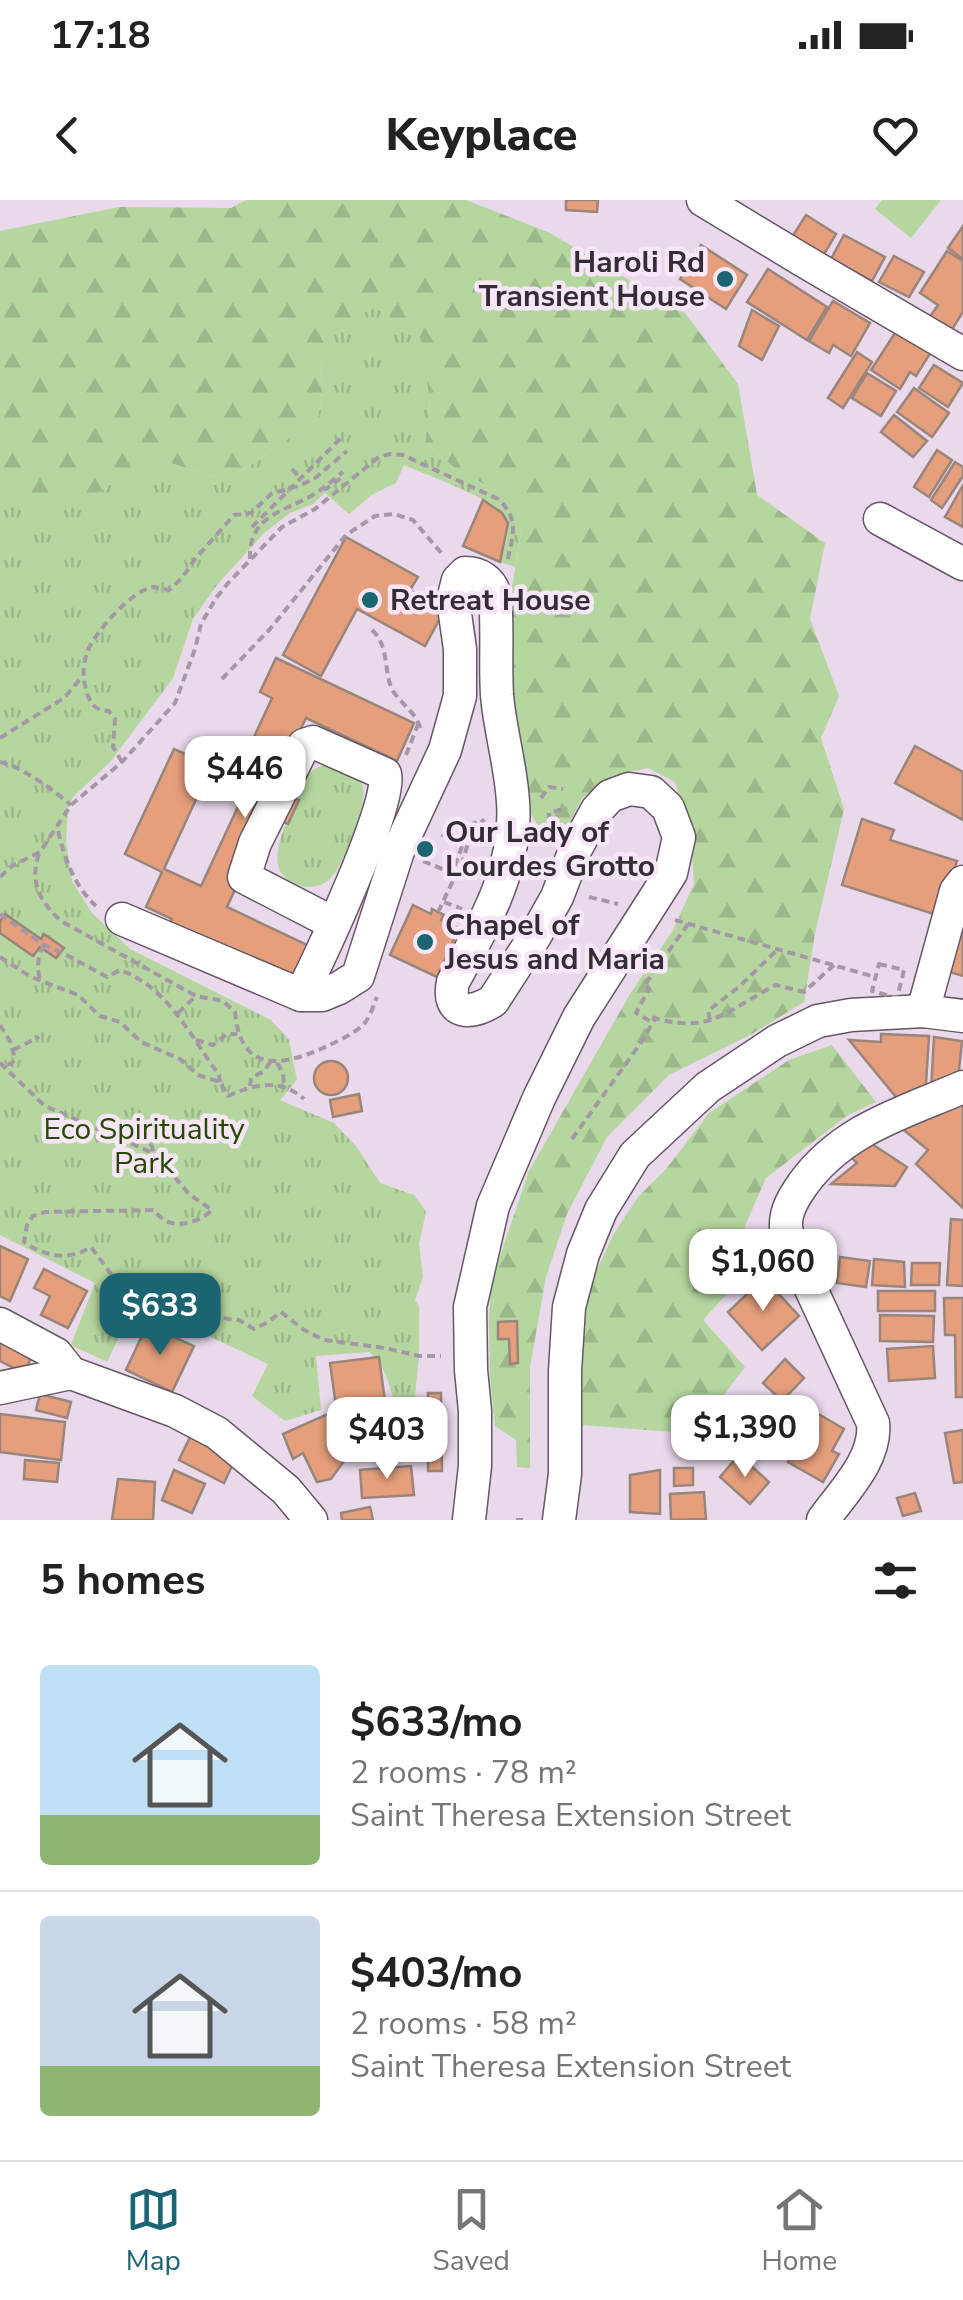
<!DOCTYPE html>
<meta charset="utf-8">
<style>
body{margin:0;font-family:"Nunito Sans",sans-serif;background:#f6f6f6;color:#222;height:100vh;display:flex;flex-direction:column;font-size:38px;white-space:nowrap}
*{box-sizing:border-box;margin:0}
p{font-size:32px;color:#767676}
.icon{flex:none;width:55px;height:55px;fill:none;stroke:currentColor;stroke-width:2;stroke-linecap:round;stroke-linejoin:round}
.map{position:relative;height:1320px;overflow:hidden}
.panel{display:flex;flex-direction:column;background:#fff;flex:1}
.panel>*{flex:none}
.price{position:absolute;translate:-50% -85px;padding:0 22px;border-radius:20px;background:#fff;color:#222;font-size:32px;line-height:65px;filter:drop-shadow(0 2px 5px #0008)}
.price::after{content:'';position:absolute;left:50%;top:60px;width:30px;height:22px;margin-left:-15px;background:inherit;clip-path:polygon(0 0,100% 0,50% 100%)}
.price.selected{background:#1b6472;color:#fff}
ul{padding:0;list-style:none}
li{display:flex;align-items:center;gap:30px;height:250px;padding:0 40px}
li+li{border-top:2px solid #e0e0e0}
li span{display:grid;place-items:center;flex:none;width:280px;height:200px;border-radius:10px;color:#555}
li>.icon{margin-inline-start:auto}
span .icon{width:120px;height:120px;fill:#fffc;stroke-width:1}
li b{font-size:42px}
h2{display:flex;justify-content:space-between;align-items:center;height:120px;padding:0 40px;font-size:42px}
.status{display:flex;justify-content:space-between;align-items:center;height:70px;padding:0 50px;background:#fff;direction:ltr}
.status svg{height:28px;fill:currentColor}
header{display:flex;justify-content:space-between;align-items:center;height:130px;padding:0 40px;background:#fff;font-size:45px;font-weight:800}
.menu{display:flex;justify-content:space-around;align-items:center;height:140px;border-top:2px solid #e0e0e0;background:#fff;font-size:28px;color:#767676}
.menu a{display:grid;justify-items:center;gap:5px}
.menu .selected{color:#1b6472}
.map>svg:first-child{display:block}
</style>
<div class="status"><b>17:18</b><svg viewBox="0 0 49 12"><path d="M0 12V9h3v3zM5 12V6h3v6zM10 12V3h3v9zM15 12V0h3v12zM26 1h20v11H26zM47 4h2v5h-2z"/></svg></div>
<header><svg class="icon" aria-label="back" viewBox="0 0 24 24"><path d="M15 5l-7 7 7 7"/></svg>Keyplace<svg class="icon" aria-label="heart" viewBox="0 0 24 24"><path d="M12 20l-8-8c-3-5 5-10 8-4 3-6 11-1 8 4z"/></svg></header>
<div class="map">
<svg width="963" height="1320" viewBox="0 0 963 1320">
<defs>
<pattern id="forest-firs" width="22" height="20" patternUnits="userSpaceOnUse" patternTransform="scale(2.5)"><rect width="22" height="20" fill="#b5d69f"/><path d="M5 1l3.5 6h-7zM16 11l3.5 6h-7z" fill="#9cb88a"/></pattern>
<pattern id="park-tufts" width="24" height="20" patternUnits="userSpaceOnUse" patternTransform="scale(2.5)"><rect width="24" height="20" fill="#b5d69f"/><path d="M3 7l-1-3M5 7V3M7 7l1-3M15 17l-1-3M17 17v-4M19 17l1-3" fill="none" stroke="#9cb88a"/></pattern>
</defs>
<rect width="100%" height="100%" fill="#e9d9eb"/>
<polygon fill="#b5d69f" points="882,0 941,0 911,38 875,9"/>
<g fill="url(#forest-firs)">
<polygon points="246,0 466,0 550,33 686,114 738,184 757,295 825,343 810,419 839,496 821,538 844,609 815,734 804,802 752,834 669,875 607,937 567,1014 546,1077 530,1167 530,1268 517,1267 516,1240 495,1226 490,1178 489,1121 491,1083 529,971 630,794 673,730 694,684 691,636 675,582 648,568 612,576 583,597 562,637 543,635 527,607 511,502 509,405 522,327 507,297 456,269 425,243 430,200 321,154 322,192 318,218 245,269 216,278 167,262 0,481 0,31 119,7 231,8"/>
<polygon points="832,845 876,902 848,915 766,978 745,1026 745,1074 703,1120 745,1167 723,1196 686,1233 569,1224 571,1158 591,1083 613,1035 638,997 667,968 709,913 789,860"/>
</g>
<g fill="url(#park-tufts)">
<path d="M375 108 420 137 430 200 425 243 456 269 507 297 520 312 522 327 515 367 500 362C503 350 510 334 507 322 502 300 425 275 404 265L396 283 373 294 349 314 325 293 313 304 290 313 264 333 217 385 193 419 173 478 111 561 73 597 68 608 66 641 72 681 92 713 130 749 271 820 289 840 297 880 280 900 334 923 356 946 380 983 414 995 426 1012 419 1044 423 1077 415 1100 419 1106V1156L412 1225C385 1204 395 1172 369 1152L316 1156 321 1210 285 1221 252 1196 268 1164 136 1102 107 1162 71 1145 95 1083 0 1035V297L91 298 126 273 167 262 216 278 245 269 318 218 322 192 321 154 339 125Z"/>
<path d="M333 565C343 570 359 575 363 587 368 603 342 669 329 680 320 687 309 689 299 685 263 674 281 637 290 612 295 599 299 581 311 572 317 566 325 565 333 565Z"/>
</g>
<g fill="#e59f7c" stroke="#99857b" stroke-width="2.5" fill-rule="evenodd">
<polygon points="566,0 598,0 597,12 566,10"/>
<polygon points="806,15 836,34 823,56 792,37"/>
<polygon points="963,26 963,59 948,48"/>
<polygon points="844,35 885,57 872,81 831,59"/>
<polygon points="701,45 747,75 726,109 680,79"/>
<polygon points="947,51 963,61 963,112 951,131 929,118 938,105 920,93"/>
<polygon points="894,56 924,72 909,97 879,82"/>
<polygon points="768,69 827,107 807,140 747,102"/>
<polygon points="833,101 870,123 851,156 833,145 829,153 809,141"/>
<polygon points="752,110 779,126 762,160 739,146"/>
<polygon points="897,130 931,152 916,176 910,172 900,189 871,170"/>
<polygon points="857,152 872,162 843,208 828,198"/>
<polygon points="934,165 963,183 948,207 919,188"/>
<polygon points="867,173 896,191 881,216 852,198"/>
<polygon points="914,188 949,213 932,237 897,212"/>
<polygon points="894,215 927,241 913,257 881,232"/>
<polygon points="937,250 952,260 929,297 914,287"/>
<polygon points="955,262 963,267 963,276 942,308 931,300"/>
<polygon points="963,285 963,327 945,317"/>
<polygon points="483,300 502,313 508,323 500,362 463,346"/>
<polygon points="346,337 418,377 410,390 445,409 425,446 357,409 321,476 283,455"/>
<path d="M276 458 414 523 397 561 306 518 273 587 299 600 288 624 269 616 227 707 318 750 298 791 167 728 172 719 146 707 162 672 125 654 174 549 236 576 272 498 260 492ZM205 580 242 598 201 686 164 669Z"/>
<polygon points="915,546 963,572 963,620 895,583"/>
<polygon points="862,619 894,630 890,640 957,661 940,716 842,685"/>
<polygon points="413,705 431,714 432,709 444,715 441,720 459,729 437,777 390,755"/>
<polygon points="963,709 963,776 946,771"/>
<polygon points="5,714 41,739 44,734 64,748 56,758 40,747 33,756 0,733 0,721"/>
<polygon points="881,834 929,836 925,899 896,897 849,840 881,842"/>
<polygon points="934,837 962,841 958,880 931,890"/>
<circle cx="331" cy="878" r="17"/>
<polygon points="359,894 362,911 333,917 330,900"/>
<polygon points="963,895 963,1008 916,964 928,950 899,926"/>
<polygon points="872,944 907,967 895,986 831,984 857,963 850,956"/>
<polygon points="951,1019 963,1020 963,1086 947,1085"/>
<polygon points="0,1046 28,1059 10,1101 0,1096"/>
<polygon points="840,1057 870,1061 866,1087 837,1083"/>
<polygon points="874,1059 904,1062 905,1087 872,1085"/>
<polygon points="912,1063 940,1063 939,1085 911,1085"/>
<polygon points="44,1069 87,1091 68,1128 41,1115 50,1096 34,1088"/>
<polygon points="764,1078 799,1116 762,1150 728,1112"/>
<rect x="878" y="1091" width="57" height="20"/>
<polygon points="944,1098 963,1098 963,1197 956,1197 955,1135 945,1135"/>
<polygon points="880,1115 934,1116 933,1142 880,1141"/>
<polygon points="517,1121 518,1163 510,1164 509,1139 498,1139 498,1122"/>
<polygon points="147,1125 194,1146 172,1192 126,1170"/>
<polygon points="0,1136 34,1152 24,1173 0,1161"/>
<polygon points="933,1146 935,1178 889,1181 887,1149"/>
<polygon points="379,1157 385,1201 364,1204 366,1216 338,1220 330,1163"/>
<polygon points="785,1159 804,1178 782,1201 763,1183"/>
<polygon points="428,1193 441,1193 442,1271 428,1271"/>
<polygon points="40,1194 71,1202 67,1218 36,1210"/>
<polygon points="815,1212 844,1229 832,1251 839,1254 823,1282 788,1262"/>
<polygon points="0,1214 65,1222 61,1260 0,1252"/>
<polygon points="328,1214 344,1261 331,1279 317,1282 303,1253 293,1259 283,1234"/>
<polygon points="741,1223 765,1243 752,1260 728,1240"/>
<polygon points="963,1230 963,1282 954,1283 945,1233"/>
<polygon points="192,1233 237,1255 224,1283 179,1260"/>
<polygon points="739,1255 769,1282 750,1304 720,1277"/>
<polygon points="25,1260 59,1263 57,1282 24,1279"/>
<polygon points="411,1266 414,1295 362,1298 360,1270"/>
<polygon points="674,1268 693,1268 693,1285 674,1286"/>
<polygon points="174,1270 205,1284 192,1313 162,1300"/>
<polygon points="660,1270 660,1314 630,1312 630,1275"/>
<polygon points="118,1279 155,1282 153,1320 112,1320"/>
<polygon points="704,1292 706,1319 671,1320 670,1294"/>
<polygon points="915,1293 921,1311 903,1316 897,1298"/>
<polygon points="370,1307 373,1320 342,1320 341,1313"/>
</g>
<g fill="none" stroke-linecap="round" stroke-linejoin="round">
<g stroke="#655766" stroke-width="35">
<g id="minor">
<polyline points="703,0 804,61 963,154"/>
<polyline points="880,319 963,364"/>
<path d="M122 719 301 795H322L339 788 358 776 398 651 445 550 460 496V449L453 400 458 380 465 373C479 373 491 380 495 395 498 428 495 462 497 495 500 531 511 566 513 602 518 668 483 726 453 782 446 815 471 815 493 801L535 736 557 697 575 650 597 610 610 596 629 589 651 592 668 608 679 637 671 673 579 817 539 898 493 1006 470 1107 471 1170 475 1211V1266L469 1320"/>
<path d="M301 795C318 761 393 602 385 574L313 542 304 545 255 643 244 677 333 723"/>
<polyline points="923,811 956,691 963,682"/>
<polyline points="0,1124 56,1154 71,1173 175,1211 217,1233 286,1290 311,1320"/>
<polyline points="0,1188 71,1173"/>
<polyline points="559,1320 565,1274 565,1171 569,1107 583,1054 601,1010 635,955 708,887 777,841 818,821 851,815 923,811 963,816"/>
<path d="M823 1320C843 1292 877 1259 873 1223L793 1050C791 1043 787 1035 786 1027 785 1011 794 997 803 984 843 929 903 913 963 887"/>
</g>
</g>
<g stroke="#a498a6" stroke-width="4" stroke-dasharray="8 5" stroke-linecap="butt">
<polyline points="292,269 300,278"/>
<polyline points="323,288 326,289 341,278"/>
<polyline points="252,327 344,235"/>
<path d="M250 359C248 317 282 312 311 296 323 289 333 280 343 272"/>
<path d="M372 430C390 446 383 473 393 491 402 505 418 514 421 531"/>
<polyline points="222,479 270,429 346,335 375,316 394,314 413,320 443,355"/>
<polyline points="0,538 64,498 82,477"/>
<polyline points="406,555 419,522"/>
<path d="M0 562C26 569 50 588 71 605"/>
<path d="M122 562 113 547 115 519 109 511C95 510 91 505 87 493 83 479 82 467 87 453 93 434 132 390 153 387 155 387 168 390 169 390L182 378 195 359 234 315 251 313 271 294 301 285 315 278 347 251"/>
<polyline points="541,598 549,587 563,589"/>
<path d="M58 631C65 659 74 686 96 706"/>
<polyline points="550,634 549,613 567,608"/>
<path d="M39 654C29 682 40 702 61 721L196 796 223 801 235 812C240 870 277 868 321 849 335 842 351 836 363 825 370 818 373 806 377 797"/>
<polyline points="423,661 452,673 463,644 438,633"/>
<path d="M0 677 12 666 40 652 71 605 122 562 175 503 195 449 201 424 216 398 228 383 282 327 315 309 379 257 390 254 403 255 498 299C520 319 513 336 507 362"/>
<polyline points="589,697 618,704"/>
<polyline points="444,702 462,709"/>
<polyline points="438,712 463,660 474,623 481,623 484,619"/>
<path d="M0 714 44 745 65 754 107 777 120 770C168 787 191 837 219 875L220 882"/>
<polyline points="675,720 875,777"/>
<path d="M688 724 644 786 649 789 636 813 650 821 652 817C668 823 693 826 710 820 729 814 756 795 776 785L804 792 834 765"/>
<path d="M0 757 31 777 78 795 100 816 120 822 141 842 180 859 198 875 220 882 228 896C254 884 281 878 304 899"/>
<polygon points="879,764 904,770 897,798 872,791"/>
<path d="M40 778C36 767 38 756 44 745"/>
<polyline points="178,813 196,796"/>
<polyline points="710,820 708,811 740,786 776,751"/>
<polyline points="0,825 10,841 15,859 11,864 2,864"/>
<polyline points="196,840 213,845 227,834 237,834"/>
<polyline points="13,850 39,837"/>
<polyline points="0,863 45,906 153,953"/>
<polyline points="277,863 283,873 284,887"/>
<polyline points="250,886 251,878 264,871 271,861"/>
<path d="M145 919C142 932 148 936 152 947 154 955 152 961 155 969L162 972 167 968 189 994 212 1010C201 1021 181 1028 166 1021 163 1020 155 1012 153 1010L45 1012 33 1016 27 1025 24 1042C45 1057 70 1061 91 1047L114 1078 175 1093 220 1118 239 1120 254 1129 268 1122 281 1112 304 1130 324 1140 385 1148 419 1156H441"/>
<polyline points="572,939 640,844 655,819"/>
<polyline points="516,1320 523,1320"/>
</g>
<use href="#minor" stroke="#fff" stroke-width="32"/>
</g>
<g fill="#1b6472" stroke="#f7e6f8" stroke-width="4">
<circle cx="725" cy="79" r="10"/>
<circle cx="370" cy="400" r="10"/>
<circle cx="425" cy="649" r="10"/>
<circle cx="425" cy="742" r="10"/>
</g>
<g text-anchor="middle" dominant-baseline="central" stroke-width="9" stroke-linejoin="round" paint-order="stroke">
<g font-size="30" font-weight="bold" fill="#332d34" stroke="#f7e6f8" text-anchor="start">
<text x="705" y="62" text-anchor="end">Haroli Rd<tspan x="705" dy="34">Transient House</tspan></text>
<text x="390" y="400">Retreat House</text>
<text x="445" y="632">Our Lady of<tspan x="445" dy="34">Lourdes Grotto</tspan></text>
<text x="445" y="725">Chapel of<tspan x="445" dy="34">Jesus and Maria</tspan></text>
</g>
<g font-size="30" fill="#264801" stroke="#f7e6f8">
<text x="144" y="929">Eco Spirituality<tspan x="144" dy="34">Park</tspan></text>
</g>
</g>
</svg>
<b class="price" style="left:245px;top:621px">$446</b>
<b class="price" style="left:763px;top:1114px">$1,060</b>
<b class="price selected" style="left:160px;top:1158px">$633</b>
<b class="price" style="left:745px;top:1280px">$1,390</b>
<b class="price" style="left:387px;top:1282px">$403</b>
</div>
<section class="panel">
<h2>5 homes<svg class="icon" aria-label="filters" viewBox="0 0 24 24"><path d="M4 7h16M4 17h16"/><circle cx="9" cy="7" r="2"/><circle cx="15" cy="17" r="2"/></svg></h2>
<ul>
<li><span style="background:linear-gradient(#bfe0f5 75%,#8fb573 0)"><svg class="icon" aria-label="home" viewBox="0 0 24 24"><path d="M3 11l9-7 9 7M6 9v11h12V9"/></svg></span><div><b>$633/mo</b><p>2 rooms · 78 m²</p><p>Saint Theresa Extension Street</p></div></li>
<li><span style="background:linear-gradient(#c9d6e8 75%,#8fb573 0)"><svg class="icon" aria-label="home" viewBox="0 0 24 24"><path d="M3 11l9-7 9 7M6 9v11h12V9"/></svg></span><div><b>$403/mo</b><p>2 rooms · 58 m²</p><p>Saint Theresa Extension Street</p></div></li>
</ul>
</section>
<nav class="menu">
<a class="selected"><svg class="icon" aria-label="map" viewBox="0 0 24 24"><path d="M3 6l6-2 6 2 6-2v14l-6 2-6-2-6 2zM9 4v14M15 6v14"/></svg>Map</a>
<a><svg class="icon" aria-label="saved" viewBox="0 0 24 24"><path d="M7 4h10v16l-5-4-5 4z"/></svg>Saved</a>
<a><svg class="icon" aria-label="home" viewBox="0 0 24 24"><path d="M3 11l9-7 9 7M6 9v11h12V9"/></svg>Home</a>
</nav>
